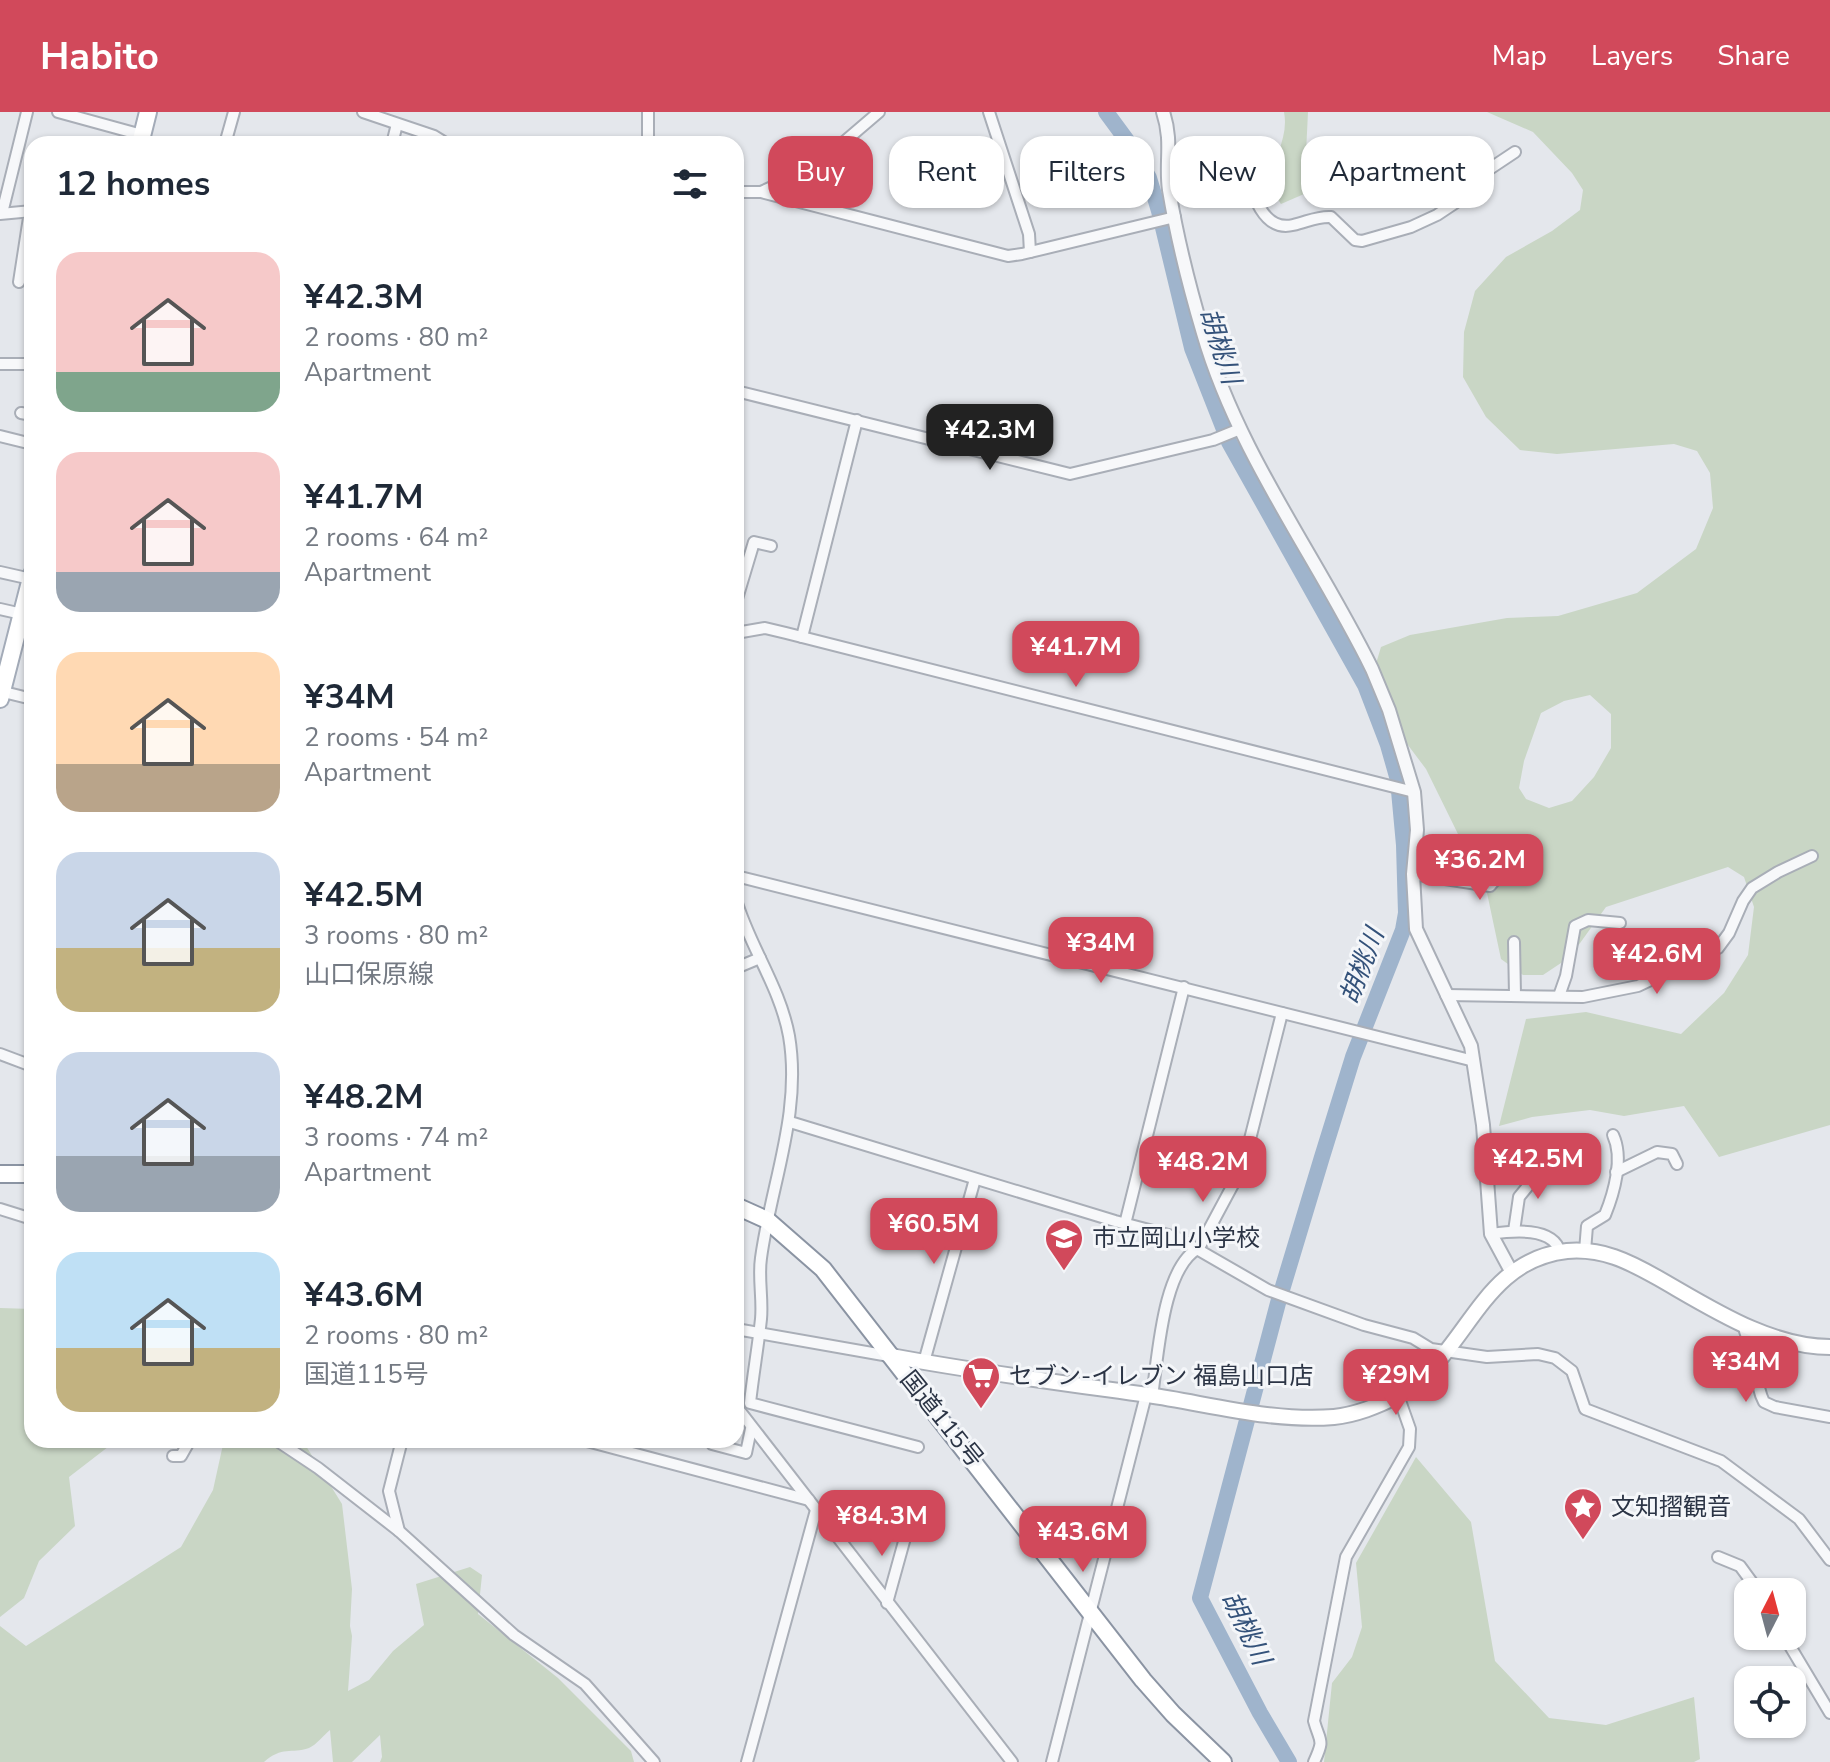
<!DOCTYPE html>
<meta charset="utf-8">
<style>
body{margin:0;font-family:"Nunito Sans","Noto Sans JP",sans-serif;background:#f2f2f3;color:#1f2937;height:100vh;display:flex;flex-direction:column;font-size:30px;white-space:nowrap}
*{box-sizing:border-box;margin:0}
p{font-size:26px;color:#747a83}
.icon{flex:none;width:44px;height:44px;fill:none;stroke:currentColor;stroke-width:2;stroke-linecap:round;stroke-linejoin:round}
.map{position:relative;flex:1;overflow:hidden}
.details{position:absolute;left:24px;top:24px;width:720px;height:1312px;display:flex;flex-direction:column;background:#fff;border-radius:24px;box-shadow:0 2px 6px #0004}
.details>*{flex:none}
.top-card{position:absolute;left:768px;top:24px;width:760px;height:72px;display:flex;gap:16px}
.needle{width:52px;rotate:6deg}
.fabs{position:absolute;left:1734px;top:1466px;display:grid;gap:16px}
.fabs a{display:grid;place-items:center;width:72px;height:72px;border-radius:16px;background:#fff;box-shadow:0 2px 6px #0004;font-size:40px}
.price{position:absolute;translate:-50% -68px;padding:0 18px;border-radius:16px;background:#d1495b;color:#fff;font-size:26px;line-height:52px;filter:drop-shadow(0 2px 4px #0008)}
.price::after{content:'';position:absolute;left:50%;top:48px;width:24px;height:18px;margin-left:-12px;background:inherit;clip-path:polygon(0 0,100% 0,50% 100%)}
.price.active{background:#222;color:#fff}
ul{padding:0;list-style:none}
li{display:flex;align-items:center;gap:24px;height:200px;padding:0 32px}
li span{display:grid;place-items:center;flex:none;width:224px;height:160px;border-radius:24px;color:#555}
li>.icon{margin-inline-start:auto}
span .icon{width:96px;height:96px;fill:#fffc;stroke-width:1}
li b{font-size:34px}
h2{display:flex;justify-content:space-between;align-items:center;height:96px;padding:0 32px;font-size:34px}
.pill{padding:0 28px;border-radius:24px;background:#fff;box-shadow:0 2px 6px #0004;font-size:28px;line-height:72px}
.pill.active{background:#d1495b;color:#fff}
header{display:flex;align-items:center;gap:48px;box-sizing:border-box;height:112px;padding:0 40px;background:#d1495b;color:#fff}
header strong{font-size:38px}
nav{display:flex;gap:44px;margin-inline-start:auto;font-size:28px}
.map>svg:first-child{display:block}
</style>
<header>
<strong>Habito</strong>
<nav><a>Map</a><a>Layers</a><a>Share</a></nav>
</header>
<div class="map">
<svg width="1830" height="1650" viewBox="0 0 1830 1650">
<rect width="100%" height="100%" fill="#e4e7ec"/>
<g fill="#c9d6c5" fill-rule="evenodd">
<path d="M1284 0H1308L1304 82 1281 92C1258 59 1291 35 1284 0Z"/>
<path d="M1487 0H1830V1013L1719 1045 1684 994 1624 1004 1590 998 1532 1005 1499 1014 1526 907 1586 900 1681 922 1724 881 1748 843 1754 795 1744 765 1728 755 1606 795 1570 845 1543 863H1523L1501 847 1487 781 1426 657 1374 588 1375 555 1381 535 1410 523 1507 506 1558 504 1637 481 1696 437 1713 396 1710 361 1697 339 1674 332 1557 342 1520 338 1486 305 1463 265 1464 220 1475 179 1506 145 1552 119 1580 98 1583 78 1572 61 1533 20ZM1590 583 1611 602V636L1594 665 1572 689 1549 696 1526 687 1519 676 1524 649 1541 601 1564 589Z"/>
<polygon points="0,1196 32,1197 32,1328 117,1328 69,1365 75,1414 39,1449 24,1486 0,1505"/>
<path d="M224 1328H280L306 1334 342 1392 352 1477 350 1514 352 1524 348 1579 369 1568 393 1539 424 1513 416 1472 470 1455 482 1463 478 1502 558 1566 631 1639 634 1650H380L382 1645 380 1623 352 1650H333L330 1618C324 1623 316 1633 309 1636 291 1642 282 1634 264 1650H0V1514L26 1534 181 1435 213 1378Z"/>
<polygon points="1416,1345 1471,1410 1495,1549 1549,1606 1606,1613 1694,1585 1700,1647 1694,1650 1324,1650 1332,1571 1352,1545 1362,1515 1356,1451"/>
</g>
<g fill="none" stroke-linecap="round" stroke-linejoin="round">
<polyline stroke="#9fb4cc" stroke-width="16" points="1106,0 1131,34 1149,66 1159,99 1192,236 1229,330 1365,573 1388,633 1398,668 1404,733 1406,801 1403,818 1353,945 1322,1045 1278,1191 1200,1486 1260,1601 1289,1650"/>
<g stroke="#a9aeb7" stroke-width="14">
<g id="minor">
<polyline points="58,0 142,23"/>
<polyline points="363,0 434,24 447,32"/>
<polyline points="648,0 648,32"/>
<polyline points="989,0 1029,122 1030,140"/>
<polyline points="225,32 234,0"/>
<polyline points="392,32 397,12"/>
<path d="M1169 60 1226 44H1239L1243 48C1250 71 1259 121 1293 113 1307 110 1317 104 1331 105L1355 128 1362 129 1411 115 1437 103 1455 91 1485 60 1515 40"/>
<polyline points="736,80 761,80 1008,144 1022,142 1175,105"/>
<polyline points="761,80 803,61 824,47 879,0"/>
<polyline points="2,101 27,0"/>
<polyline points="0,102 32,99"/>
<polyline points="19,170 30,99"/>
<polyline points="0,252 32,252"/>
<polyline points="736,279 1070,362 1213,328 1240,317"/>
<polyline points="21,301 32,303"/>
<polyline points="0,324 32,332"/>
<polyline points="0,460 31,467"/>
<polyline points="736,490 754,430 771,434"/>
<polyline points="0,497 22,502"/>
<polyline points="736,521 765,516 786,521 1414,680"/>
<polyline points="802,525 857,308"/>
<polyline points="0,579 32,587"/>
<polyline points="1413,762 1490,774 1495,768 1499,741"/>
<polyline points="736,764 1474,949"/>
<path d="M736 788C750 835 780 875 789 924 802 1000 771 1072 761 1146 758 1166 763 1187 761 1207 758 1235 753 1263 750 1291L918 1335"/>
<polyline points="1514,830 1515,883"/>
<polyline points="736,856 760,846"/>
<polyline points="1446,883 1583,885 1638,874 1718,836 1729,821 1743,789 1752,776 1778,760 1812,744"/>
<polyline points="1559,884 1566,864 1575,814 1588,808 1620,811"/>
<polyline points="0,942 32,954"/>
<polyline points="790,1010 1115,1109 1176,1125 1268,1178 1364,1213 1413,1226 1431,1237 1487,1245 1538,1242 1555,1246 1572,1259 1585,1297 1721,1349 1799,1407 1830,1448"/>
<polyline points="1616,1060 1657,1040 1672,1042 1677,1052"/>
<polyline points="0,1097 32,1107"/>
<polyline points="1125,1112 1184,875"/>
<polyline points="1514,1119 1519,1085 1545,1053"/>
<path d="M1491 1122C1511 1119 1553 1114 1560 1140"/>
<path d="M1585 1139 1587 1114 1605 1103C1614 1081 1624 1046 1613 1023"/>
<path d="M1744 1212C1744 1222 1749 1228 1752 1237 1758 1255 1755 1273 1764 1290L1775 1295 1830 1305"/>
<polyline points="736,1217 889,1244"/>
<polyline points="924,1250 975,1067"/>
<path d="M1152 1284C1158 1247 1162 1155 1199 1136L1236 1067 1247 1039 1282 901"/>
<polyline points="736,1294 1012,1650"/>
<polyline points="276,1328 318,1356 399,1419"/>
<polyline points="402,1328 389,1379 399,1419 514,1523 585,1572 654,1650"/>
<polyline points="583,1328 809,1388"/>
<polyline points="712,1332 746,1341 751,1317"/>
<polyline points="173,1344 181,1344 190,1328"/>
<polyline points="1718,1445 1740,1454 1759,1480"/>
<polyline points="887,1491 908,1415"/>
<polyline points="1784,1524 1830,1601"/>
<polyline points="747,1650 816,1398"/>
<polyline points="1052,1650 1146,1283"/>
<path d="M1314 1650C1325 1626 1320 1631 1314 1609L1346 1445 1409 1335 1410 1317 1398 1283"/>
</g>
</g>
<g stroke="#a9aeb7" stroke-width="16">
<path id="tertiary" d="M1163 0C1173 30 1165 50 1169 78 1177 126 1189 174 1203 221 1238 342 1317 445 1372 557L1389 598 1414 680 1417 718 1413 762 1416 817 1471 934 1483 1013 1491 1122 1511 1159"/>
</g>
<g stroke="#a9aeb7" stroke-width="18">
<path id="secondary" d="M891 1244C976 1260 1062 1271 1148 1283 1209 1292 1272 1310 1334 1305 1354 1303 1379 1294 1397 1284 1468 1244 1478 1149 1567 1139 1602 1136 1628 1149 1658 1166 1709 1195 1769 1235 1830 1235"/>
</g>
<g stroke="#a3abb8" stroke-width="20">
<g id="primary">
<polyline points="140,32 148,0"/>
<polyline points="0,587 32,462"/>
</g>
</g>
<g stroke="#8b94a3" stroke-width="20">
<g id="trunk">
<polyline points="0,1062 32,1062"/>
<polyline points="736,1094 767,1108 823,1157 1143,1568 1173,1602 1223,1650"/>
</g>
</g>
<use href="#minor" stroke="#f7f8fa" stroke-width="10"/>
<use href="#tertiary" stroke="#f7f8fa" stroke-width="12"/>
<use href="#secondary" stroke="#fff" stroke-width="14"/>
<use href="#primary" stroke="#fff" stroke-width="16"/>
<use href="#trunk" stroke="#fff" stroke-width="16"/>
</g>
<defs>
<g id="school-pin" transform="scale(2)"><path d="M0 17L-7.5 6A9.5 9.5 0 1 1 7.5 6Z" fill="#d1495b" stroke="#f4f6f9"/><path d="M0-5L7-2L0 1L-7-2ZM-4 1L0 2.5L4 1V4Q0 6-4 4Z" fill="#fff"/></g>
<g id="supermarket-pin" transform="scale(2)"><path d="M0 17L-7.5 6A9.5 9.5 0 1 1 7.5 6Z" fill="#d1495b" stroke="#f4f6f9"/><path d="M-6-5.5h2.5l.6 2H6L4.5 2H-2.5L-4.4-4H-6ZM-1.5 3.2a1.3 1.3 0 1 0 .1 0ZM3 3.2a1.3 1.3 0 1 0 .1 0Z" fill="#fff"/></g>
<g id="sight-pin" transform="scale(2)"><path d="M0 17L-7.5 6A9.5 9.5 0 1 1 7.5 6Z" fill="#d1495b" stroke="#f4f6f9"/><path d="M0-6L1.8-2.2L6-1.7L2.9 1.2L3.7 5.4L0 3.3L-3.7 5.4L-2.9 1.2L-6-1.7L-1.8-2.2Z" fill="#fff"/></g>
</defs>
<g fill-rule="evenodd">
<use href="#school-pin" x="1064" y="1126"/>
<use href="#supermarket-pin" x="981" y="1264"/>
<use href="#sight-pin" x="1583" y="1395"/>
</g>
<g text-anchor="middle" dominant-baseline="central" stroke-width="6" stroke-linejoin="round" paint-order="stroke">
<g font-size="24" fill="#2b3445" stroke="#f4f6f9" text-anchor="start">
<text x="1092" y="1126">市立岡山小学校</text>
<text x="1009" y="1264">セブン-イレブン 福島山口店</text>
<text x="1611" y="1395">文知摺観音</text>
</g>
<g font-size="24" fill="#2b3445" stroke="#f4f6f9">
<text transform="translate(942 1307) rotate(51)">国道115号</text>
</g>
<g font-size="26" font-style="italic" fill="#34527a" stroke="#f4f6f9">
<text transform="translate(1220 234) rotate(72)">胡桃川</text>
<text transform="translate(1362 854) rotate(-69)">胡桃川</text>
<text transform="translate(1246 1516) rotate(64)">胡桃川</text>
</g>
</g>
</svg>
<div class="fabs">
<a><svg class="needle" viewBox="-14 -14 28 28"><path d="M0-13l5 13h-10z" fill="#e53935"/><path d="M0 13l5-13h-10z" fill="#747a83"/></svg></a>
<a><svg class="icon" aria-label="locate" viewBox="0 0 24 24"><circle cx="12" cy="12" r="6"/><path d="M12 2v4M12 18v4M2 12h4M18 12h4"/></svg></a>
</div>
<b class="price active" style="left:990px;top:360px">¥42.3M</b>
<b class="price" style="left:1076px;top:577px">¥41.7M</b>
<b class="price" style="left:1480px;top:790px">¥36.2M</b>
<b class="price" style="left:1101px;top:873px">¥34M</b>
<b class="price" style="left:1657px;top:884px">¥42.6M</b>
<b class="price" style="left:1538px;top:1089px">¥42.5M</b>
<b class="price" style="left:1203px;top:1092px">¥48.2M</b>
<b class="price" style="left:934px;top:1154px">¥60.5M</b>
<b class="price" style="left:1746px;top:1292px">¥34M</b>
<b class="price" style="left:1396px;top:1305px">¥29M</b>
<b class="price" style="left:882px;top:1446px">¥84.3M</b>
<b class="price" style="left:1083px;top:1462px">¥43.6M</b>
<div class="top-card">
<a class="pill active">Buy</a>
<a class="pill">Rent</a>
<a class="pill">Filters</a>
<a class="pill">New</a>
<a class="pill">Apartment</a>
</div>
<section class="details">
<h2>12 homes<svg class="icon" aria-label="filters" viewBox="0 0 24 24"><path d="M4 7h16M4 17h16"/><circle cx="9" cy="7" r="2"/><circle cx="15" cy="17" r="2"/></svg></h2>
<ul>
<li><span style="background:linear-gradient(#f6c9c9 75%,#7fa58c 0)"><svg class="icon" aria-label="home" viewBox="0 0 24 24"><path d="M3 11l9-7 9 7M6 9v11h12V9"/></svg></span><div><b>¥42.3M</b><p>2 rooms · 80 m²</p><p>Apartment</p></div></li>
<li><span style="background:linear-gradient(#f6c9c9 75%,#9aa5b1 0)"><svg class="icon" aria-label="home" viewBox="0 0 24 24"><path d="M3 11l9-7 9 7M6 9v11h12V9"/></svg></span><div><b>¥41.7M</b><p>2 rooms · 64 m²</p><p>Apartment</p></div></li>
<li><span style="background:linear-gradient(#ffd9b3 70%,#b9a48a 0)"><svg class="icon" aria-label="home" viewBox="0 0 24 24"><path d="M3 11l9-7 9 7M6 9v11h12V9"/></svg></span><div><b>¥34M</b><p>2 rooms · 54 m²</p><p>Apartment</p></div></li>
<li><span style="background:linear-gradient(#c9d6e8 60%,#c2b280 0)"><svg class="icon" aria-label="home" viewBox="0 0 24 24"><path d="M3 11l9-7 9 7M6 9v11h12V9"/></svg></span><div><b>¥42.5M</b><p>3 rooms · 80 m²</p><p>山口保原線</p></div></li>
<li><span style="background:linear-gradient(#c9d6e8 65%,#9aa5b1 0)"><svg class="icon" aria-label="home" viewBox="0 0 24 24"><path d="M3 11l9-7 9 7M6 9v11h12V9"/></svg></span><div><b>¥48.2M</b><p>3 rooms · 74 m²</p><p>Apartment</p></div></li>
<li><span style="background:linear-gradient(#bfe0f5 60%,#c2b280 0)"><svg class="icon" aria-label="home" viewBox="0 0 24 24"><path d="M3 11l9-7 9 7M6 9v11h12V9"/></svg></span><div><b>¥43.6M</b><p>2 rooms · 80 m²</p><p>国道115号</p></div></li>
</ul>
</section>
</div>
